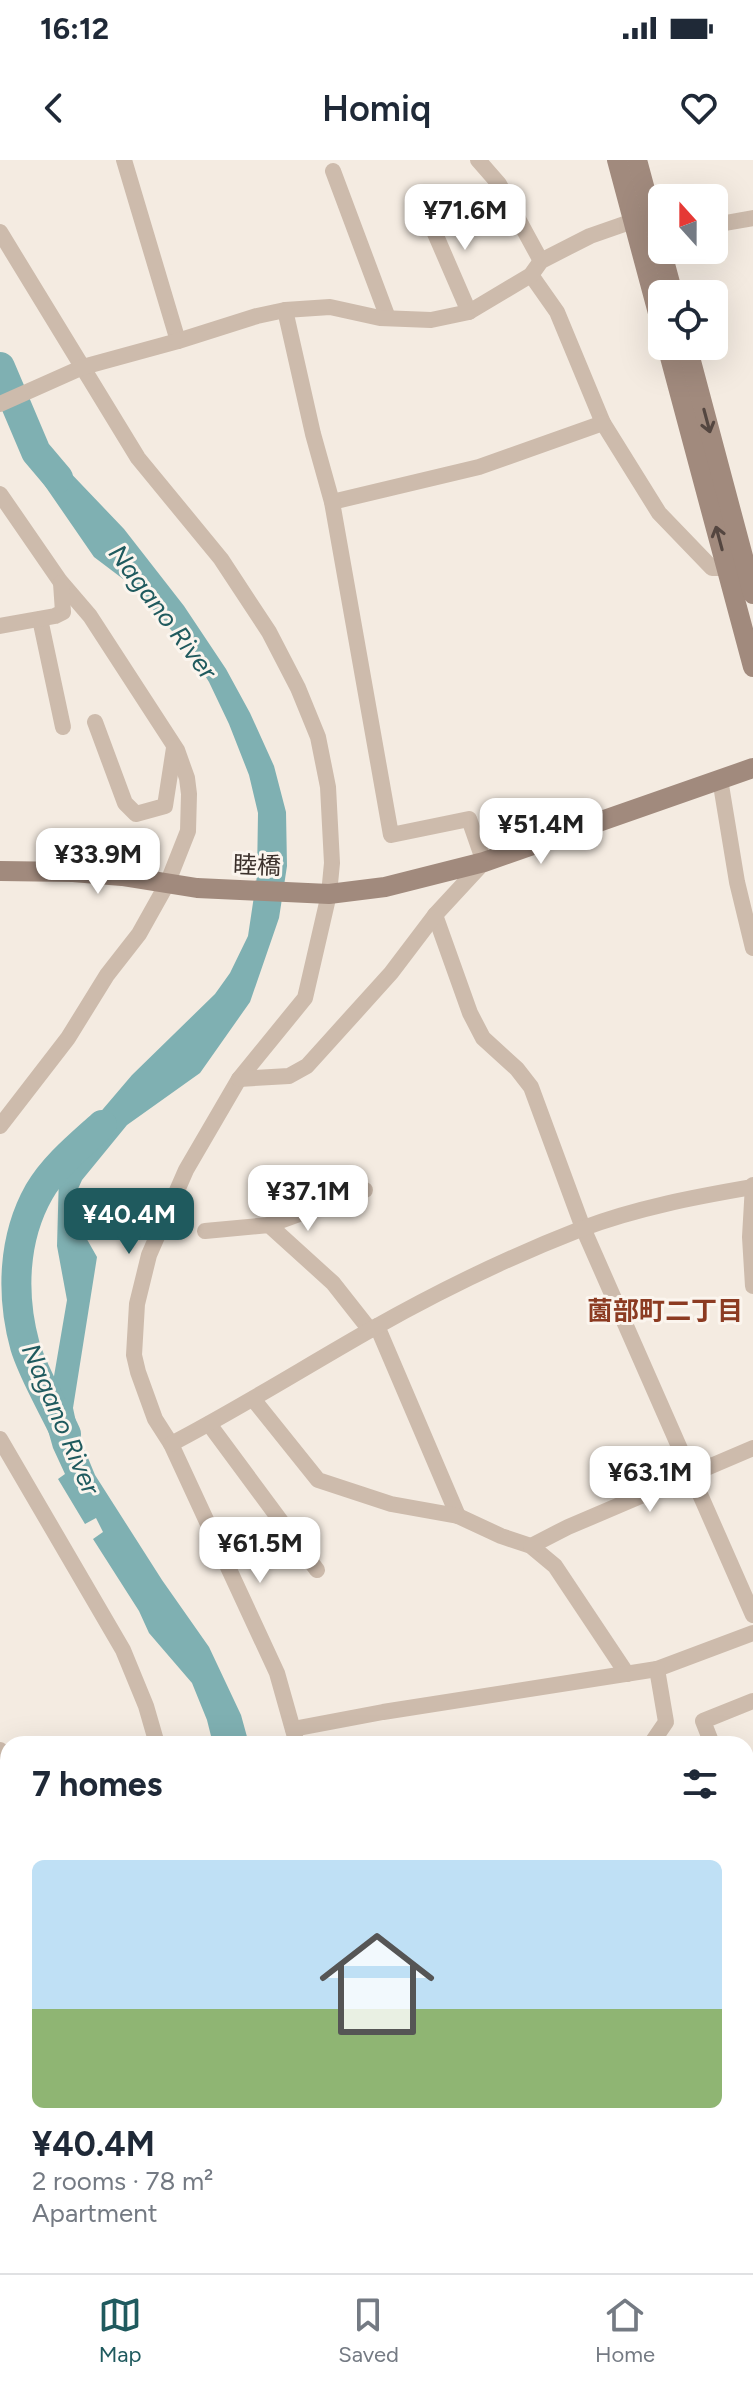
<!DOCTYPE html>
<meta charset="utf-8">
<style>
body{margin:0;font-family:Figtree,"Noto Sans JP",sans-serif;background:#f2f2f3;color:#1f2937;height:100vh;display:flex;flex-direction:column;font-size:30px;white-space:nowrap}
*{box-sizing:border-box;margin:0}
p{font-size:26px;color:#747a83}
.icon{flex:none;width:44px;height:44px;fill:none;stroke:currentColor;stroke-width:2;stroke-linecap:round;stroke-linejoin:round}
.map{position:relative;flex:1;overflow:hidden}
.panel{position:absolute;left:0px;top:1576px;width:754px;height:538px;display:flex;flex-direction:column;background:#fff;border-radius:24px 24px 0 0;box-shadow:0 8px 32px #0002}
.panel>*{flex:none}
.needle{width:52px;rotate:339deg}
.controls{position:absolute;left:648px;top:24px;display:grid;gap:16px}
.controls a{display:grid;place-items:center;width:80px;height:80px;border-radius:12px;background:#fff;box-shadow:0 8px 32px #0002;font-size:40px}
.price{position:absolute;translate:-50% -68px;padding:0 18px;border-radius:16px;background:#fff;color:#222;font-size:26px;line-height:52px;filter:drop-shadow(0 2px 4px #0008)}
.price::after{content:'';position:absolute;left:50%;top:48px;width:24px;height:18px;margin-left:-12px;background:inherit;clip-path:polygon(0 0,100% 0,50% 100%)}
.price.selected{background:#1f5a5e;color:#fff}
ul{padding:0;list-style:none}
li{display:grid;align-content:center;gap:16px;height:424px;padding:0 32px}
li span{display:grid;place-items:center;height:248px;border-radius:12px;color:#555}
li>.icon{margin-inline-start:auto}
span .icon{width:144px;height:144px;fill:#fffc;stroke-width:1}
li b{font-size:34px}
h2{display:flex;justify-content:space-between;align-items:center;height:96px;padding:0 32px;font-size:34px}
.status{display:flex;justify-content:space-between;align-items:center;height:56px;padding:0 40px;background:#fff;direction:ltr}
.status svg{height:22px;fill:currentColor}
header{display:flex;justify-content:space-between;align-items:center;height:104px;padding:0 32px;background:#fff;font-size:36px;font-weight:600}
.tabs{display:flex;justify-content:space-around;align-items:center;height:112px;border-top:2px solid #e0e1e3;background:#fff;font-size:22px;color:#747a83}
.tabs a{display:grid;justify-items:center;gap:4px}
.tabs .selected{color:#1f5a5e}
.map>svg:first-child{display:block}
</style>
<div class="status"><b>16:12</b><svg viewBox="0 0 49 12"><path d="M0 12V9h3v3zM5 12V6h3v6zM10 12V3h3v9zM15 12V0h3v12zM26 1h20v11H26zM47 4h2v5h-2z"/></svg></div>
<header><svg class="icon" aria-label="back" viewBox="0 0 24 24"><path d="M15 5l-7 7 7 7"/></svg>Homiq<svg class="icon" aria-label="heart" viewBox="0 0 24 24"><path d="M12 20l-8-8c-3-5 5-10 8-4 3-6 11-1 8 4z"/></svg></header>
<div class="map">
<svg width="753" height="2113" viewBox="0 0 753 2113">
<rect width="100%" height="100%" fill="#f4ebe1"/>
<polygon fill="#7fb0b2" points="40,281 124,369 184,446 226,509 250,553 274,606 286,652 287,706 279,758 250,842 200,913 127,965 82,1020 73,1040 76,1060 97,1097 73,1248 79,1276 95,1315 162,1420 209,1487 241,1555 249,1584 213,1584 207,1560 192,1523 149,1473 139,1451 93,1379 103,1372 96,1358 85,1364 58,1319 65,1314 53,1288 46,1263 67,1140 57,1086 59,1015 86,969 132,915 215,834 230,813 248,776 257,716 258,653 249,615 229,564 209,522 188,489 131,425 94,397 23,294"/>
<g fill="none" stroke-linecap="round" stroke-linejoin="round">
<g stroke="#7fb0b2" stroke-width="30">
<polyline points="0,207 36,292 58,318"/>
<path d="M66 1274C54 1248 33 1213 25 1186 11 1135 13 1078 39 1032 54 1006 80 985 102 965"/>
</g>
<g stroke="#cdbbac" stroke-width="16">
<polyline points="124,0 178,181"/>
<polyline points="478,0 499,24 541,101"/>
<polyline points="333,11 388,158"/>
<polyline points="424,48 469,152"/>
<polyline points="714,65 753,58"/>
<polyline points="0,72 138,298 221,399 269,472 298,528 318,577 328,627 332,703 329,734 305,838 239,919 186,1010 149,1095 137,1144 134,1195 138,1212 155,1259 171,1284 277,1513 297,1584"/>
<polyline points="531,115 557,152 603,263 659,353 712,408 727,408"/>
<polyline points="0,244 83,207 178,181 257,156 285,150 330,147 380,158 431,160 469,152 531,115 541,101 590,76 633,61 642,63"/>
<polyline points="0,334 60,421 90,456 177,590 187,618 189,634 188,671 167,724 139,774 107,815 68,878 0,966"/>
<polyline points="332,342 479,307 603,263"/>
<polyline points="40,459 63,567"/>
<polyline points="0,466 55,456 63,452 61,423"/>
<polyline points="95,562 125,643 136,654 165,646 174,588"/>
<polyline points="720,619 737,722 753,788"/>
<polyline points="435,755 470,853 483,878 517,909 531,927 583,1068 753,1455"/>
<polyline points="239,919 289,916 307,906 391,813 435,755 484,702 469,659 391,675 332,342 313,274 285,150"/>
<polyline points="753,1025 750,1077 753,1126"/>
<polyline points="269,1065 365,1030"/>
<polyline points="205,1071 269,1065 333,1123 370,1170"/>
<polyline points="377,1166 458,1356"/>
<polyline points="253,1239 318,1320 391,1344 458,1356 501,1376 531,1386 555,1406 627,1514"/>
<polyline points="209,1264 317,1410"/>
<polyline points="0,1279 123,1490 146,1546 157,1584"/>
<path d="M171 1284C240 1248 305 1207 372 1169 439 1131 509 1097 581 1069 636 1048 695 1037 753 1027"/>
<polyline points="531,1386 568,1367 753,1288"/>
<polyline points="293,1569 383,1552 657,1509 753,1473"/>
<polyline points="651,1584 666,1562 657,1509"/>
<polyline points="712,1584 703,1561 753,1541"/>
<polyline points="0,1590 8,1613"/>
<polyline points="746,1654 753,1652"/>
<polyline points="0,1813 8,1810"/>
<polyline points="185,2106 187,2113"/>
<polyline points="213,2106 213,2113"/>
<polyline points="366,2106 367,2113"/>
</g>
<g stroke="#a18a7d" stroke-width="20">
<polyline points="617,0 662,168"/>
<polyline points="637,0 673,134"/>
<polyline points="667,186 753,507"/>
<polyline points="687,186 753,434"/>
<polyline points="0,711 73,712 122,716 197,728 329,734 385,727 484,702 753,608"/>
<polyline points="746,1987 753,1978"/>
<polyline points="638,2113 644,2106"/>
</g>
</g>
<defs><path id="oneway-shaft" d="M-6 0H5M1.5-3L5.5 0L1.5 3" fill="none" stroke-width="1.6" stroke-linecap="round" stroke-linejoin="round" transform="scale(2)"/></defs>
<g stroke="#544640">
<use href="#oneway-shaft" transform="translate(707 261) rotate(75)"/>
<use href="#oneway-shaft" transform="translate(719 378) rotate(-105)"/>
</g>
<g text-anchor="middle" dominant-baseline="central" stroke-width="6" stroke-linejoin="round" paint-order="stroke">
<g font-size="24" fill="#3b302b" stroke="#fbf5ee">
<text transform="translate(257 705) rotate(2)">睦橋</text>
</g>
<g font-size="26" font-style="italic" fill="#1f5a5e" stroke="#fbf5ee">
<text transform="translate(163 452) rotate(53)">Nagano River</text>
<text transform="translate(61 1259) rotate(67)">Nagano River</text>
</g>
<g font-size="26" font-weight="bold" fill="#8c3b22" stroke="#fbf5ee">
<text x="665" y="1151">薗部町二丁目</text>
</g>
</g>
</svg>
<div class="controls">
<a><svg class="needle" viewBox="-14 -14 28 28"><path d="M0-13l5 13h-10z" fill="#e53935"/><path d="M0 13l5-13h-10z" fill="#747a83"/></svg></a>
<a><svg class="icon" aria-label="locate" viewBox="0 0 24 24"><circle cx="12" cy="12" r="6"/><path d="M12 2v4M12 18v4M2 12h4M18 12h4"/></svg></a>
</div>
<b class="price" style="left:465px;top:92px">¥71.6M</b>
<b class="price" style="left:541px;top:706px">¥51.4M</b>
<b class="price" style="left:98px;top:736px">¥33.9M</b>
<b class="price" style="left:308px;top:1073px">¥37.1M</b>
<b class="price selected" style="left:129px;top:1096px">¥40.4M</b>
<b class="price" style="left:650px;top:1354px">¥63.1M</b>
<b class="price" style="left:260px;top:1425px">¥61.5M</b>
<section class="panel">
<h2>7 homes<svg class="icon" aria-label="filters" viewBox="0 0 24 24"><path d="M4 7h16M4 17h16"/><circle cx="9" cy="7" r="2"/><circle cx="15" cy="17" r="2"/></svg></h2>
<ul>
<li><span style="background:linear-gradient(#bfe0f5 60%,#8fb573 0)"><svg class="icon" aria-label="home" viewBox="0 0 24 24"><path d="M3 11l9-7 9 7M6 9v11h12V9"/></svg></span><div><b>¥40.4M</b><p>2 rooms · 78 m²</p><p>Apartment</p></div></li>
</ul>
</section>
</div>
<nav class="tabs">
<a class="selected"><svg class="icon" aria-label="map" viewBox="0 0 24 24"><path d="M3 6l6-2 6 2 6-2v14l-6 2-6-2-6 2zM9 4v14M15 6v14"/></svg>Map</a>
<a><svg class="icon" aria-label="saved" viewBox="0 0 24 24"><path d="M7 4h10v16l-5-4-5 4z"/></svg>Saved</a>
<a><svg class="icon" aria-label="home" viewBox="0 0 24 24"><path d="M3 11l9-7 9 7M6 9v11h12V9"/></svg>Home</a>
</nav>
